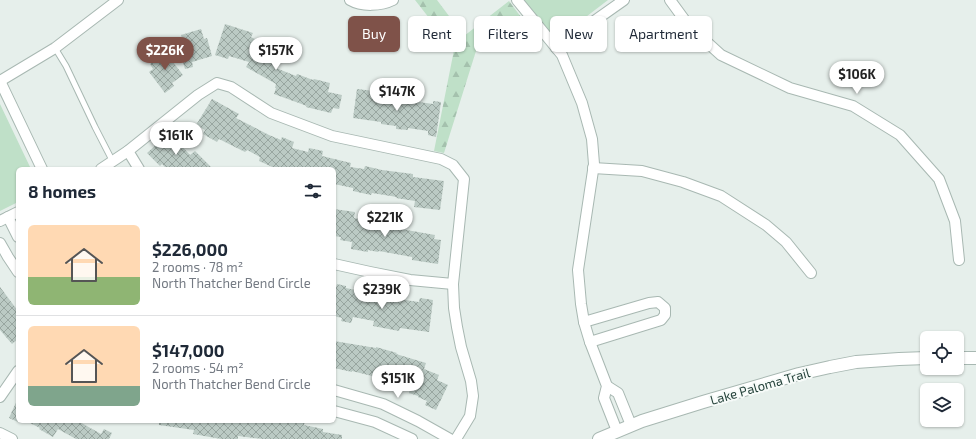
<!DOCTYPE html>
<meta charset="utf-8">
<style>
body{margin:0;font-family:"Exo 2",sans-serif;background:#f2f2f3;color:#1f2937;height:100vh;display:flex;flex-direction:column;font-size:15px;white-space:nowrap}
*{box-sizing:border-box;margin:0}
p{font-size:13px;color:#747a83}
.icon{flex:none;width:22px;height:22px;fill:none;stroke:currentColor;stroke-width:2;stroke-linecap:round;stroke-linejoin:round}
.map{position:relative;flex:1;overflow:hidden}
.panel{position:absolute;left:16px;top:167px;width:320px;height:256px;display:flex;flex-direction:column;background:#fff;border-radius:6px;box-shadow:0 1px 3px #0004}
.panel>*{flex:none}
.top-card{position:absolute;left:348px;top:16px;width:380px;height:36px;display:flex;gap:8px}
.tools{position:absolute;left:920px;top:331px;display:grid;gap:8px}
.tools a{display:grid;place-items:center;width:44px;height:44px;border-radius:6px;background:#fff;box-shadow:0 1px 3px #0004;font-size:20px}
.price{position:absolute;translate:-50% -34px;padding:0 9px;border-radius:14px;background:#fff;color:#222;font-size:13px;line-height:26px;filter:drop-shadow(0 1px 2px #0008)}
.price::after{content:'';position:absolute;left:50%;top:24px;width:12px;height:9px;margin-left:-6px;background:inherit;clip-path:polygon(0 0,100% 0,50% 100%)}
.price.active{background:#7f5249;color:#fff}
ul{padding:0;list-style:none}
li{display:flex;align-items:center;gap:12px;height:100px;padding:0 12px}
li+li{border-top:1px solid #e0e1e3}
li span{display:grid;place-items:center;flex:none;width:112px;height:80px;border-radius:6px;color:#555}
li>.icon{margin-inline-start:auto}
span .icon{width:48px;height:48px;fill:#fffc;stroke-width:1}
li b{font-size:17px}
h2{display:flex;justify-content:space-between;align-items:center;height:48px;padding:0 12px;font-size:17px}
.chip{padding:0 14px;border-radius:6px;background:#fff;box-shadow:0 1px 3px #0004;font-size:14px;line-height:36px}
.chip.active{background:#7f5249;color:#fff}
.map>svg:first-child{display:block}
</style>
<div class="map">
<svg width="976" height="439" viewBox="0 0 976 439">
<defs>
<pattern id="forest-firs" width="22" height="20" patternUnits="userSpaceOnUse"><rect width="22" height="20" fill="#bfe0c8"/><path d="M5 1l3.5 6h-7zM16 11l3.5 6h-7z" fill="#a4c1ad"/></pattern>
<pattern id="building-cross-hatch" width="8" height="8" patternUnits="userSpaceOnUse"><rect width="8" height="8" fill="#bbcac4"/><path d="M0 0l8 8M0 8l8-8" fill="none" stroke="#98a6a0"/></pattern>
</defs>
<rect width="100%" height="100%" fill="#e6efeb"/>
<polygon fill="url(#forest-firs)" points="415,0 437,0 464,36 509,1 521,17 476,51 444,153 434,151 454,50"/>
<g fill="#bfe0c8">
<polygon points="524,0 608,0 561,36 550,35"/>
<polygon points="0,104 31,169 18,169 18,202 0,211"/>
</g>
<g fill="url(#building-cross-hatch)">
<polygon points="225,24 253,33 251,37 283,55 276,68 296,76 297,74 313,80 314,79 330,83 328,92 342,95 339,109 333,108 331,113 306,107 307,106 274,94 276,88 275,88 276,84 246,67 249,62 229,56 228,59 215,55"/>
<polygon points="201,29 204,39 207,38 212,56 192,62 193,67 185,69 179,48 184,47 181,35"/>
<polygon points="163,49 183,75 172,83 174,86 165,93 149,72 153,69 150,64 155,60 153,57"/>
<polygon points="357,89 383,92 383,95 413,100 412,101 433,104 433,101 441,102 436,137 428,135 428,131 408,128 408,130 396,129 396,126 381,124 381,122 353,118"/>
<polygon points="212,99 239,114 236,118 269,135 281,140 282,137 294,142 292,148 308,152 309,148 323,151 322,156 351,163 350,167 364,169 365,166 382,170 413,174 413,177 444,181 440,210 414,207 415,201 396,198 397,197 372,193 371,195 353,191 353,188 334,184 334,169 277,169 259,161 260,157 247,150 245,152 219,139 217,142 203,134 205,130 196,125"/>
<polygon points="167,135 171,139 173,137 190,155 195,151 213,169 167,169 162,164 160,166 147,153"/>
<polygon points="334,209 355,212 354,218 384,224 384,226 435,235 434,239 441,240 438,264 412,260 412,257 379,251 378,252 368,250 368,252 351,249 352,242 340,240 341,237 334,236"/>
<polygon points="337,284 346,286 346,288 374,294 373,298 397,302 398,299 419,302 420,298 433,300 429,332 400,328 399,331 373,326 374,321 353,317 351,323 341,321 342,318 334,316 334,295"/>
<polygon points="0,287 18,311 18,339 12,344 0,330"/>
<polygon points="334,341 376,348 376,347 397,353 396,354 426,363 424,369 439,375 437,380 448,385 436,410 425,405 427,401 418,397 418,396 409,393 410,388 392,383 392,380 376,375 376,377 352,371 352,372 334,368"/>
<polygon points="18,398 18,422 9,418"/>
<polygon points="26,421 78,421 101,434 104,429 112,433 109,439 76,439 58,429 53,437 39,429 40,428"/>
<polygon points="159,421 305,421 304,425 323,429 323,432 342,435 342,439 263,439 238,436 238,439 221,439 193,434 194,430 159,425"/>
</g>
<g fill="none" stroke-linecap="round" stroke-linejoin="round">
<g stroke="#a8b8b2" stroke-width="7">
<polyline id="service" points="55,48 66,66 95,127 113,162"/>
</g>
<g stroke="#a8b8b2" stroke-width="12">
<g id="minor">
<path d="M350 0C362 7 381 6 393 0"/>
<polyline points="517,0 562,55 582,103 592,139 594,164 578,270 581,304 584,322 590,342 607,386 604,398 617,431"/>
<polyline points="670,0 689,26 721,55 790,88 853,106 900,135 939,179 955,221 959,260"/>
<polyline points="556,48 624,0"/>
<polyline points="0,81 55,48 118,0"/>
<polyline points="0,81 42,169"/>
<polyline points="128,151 139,169"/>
<polyline points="593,168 642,171 683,182 721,196 766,225 786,242 811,273"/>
<polyline points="101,169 128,151 198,95 217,83 231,87 271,113 332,136 441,159 453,165 464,179 453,284 454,308 457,327 461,347 471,381 473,396 470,416 456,439"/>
<polyline points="8,217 18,237"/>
<polyline points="0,221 18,212"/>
<polyline points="0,243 8,257 18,272"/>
<polyline points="334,264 370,272 410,280 453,284"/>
<polyline points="584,322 649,303 658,302 665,308 665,315 661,320 590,342"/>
<polyline points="607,386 618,393 631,425"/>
<polyline points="334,390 383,404 418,421 450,439"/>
<polyline points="0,397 18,371"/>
<polyline points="334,411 375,422 412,439"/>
<polyline points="0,433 12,439"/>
</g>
</g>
<g stroke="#a8b8b2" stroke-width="14">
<g id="tertiary">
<polyline points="957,358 976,358"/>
<polyline points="599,439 642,421 703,402 799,374 830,367 856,362 899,359 927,358"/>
</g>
</g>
<use href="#service" stroke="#fff" stroke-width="5"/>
<use href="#minor" stroke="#fff" stroke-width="10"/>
<use href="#tertiary" stroke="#fff" stroke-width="12"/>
</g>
<g text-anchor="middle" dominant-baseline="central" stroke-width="4" stroke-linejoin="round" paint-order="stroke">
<g font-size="13" fill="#24423a" stroke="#f7fbf9">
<text transform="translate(760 386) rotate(-16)">Lake Paloma Trail</text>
</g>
</g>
</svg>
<div class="tools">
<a><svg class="icon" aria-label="locate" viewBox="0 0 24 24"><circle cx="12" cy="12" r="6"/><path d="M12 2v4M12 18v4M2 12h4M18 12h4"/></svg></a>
<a><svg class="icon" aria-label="layers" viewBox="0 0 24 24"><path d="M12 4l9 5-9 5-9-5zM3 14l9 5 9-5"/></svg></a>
</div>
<b class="price active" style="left:165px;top:71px">$226K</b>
<b class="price" style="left:276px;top:71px">$157K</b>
<b class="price" style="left:857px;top:95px">$106K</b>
<b class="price" style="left:397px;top:112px">$147K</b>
<b class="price" style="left:176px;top:156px">$161K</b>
<b class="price" style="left:385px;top:238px">$221K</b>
<b class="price" style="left:382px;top:310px">$239K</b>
<b class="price" style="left:398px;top:399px">$151K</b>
<div class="top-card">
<a class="chip active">Buy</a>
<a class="chip">Rent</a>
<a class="chip">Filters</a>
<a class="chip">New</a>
<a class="chip">Apartment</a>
</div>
<section class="panel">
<h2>8 homes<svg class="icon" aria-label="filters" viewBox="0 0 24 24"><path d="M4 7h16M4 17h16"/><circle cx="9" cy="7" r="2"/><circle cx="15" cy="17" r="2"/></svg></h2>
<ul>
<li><span style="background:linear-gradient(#ffd9b3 65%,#8fb573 0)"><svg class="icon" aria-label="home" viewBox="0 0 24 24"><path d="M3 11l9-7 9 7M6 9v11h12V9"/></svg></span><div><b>$226,000</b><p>2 rooms · 78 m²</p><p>North Thatcher Bend Circle</p></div></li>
<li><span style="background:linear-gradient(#ffd9b3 75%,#7fa58c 0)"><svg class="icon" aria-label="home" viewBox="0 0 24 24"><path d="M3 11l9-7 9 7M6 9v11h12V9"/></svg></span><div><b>$147,000</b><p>2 rooms · 54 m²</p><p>North Thatcher Bend Circle</p></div></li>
</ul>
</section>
</div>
